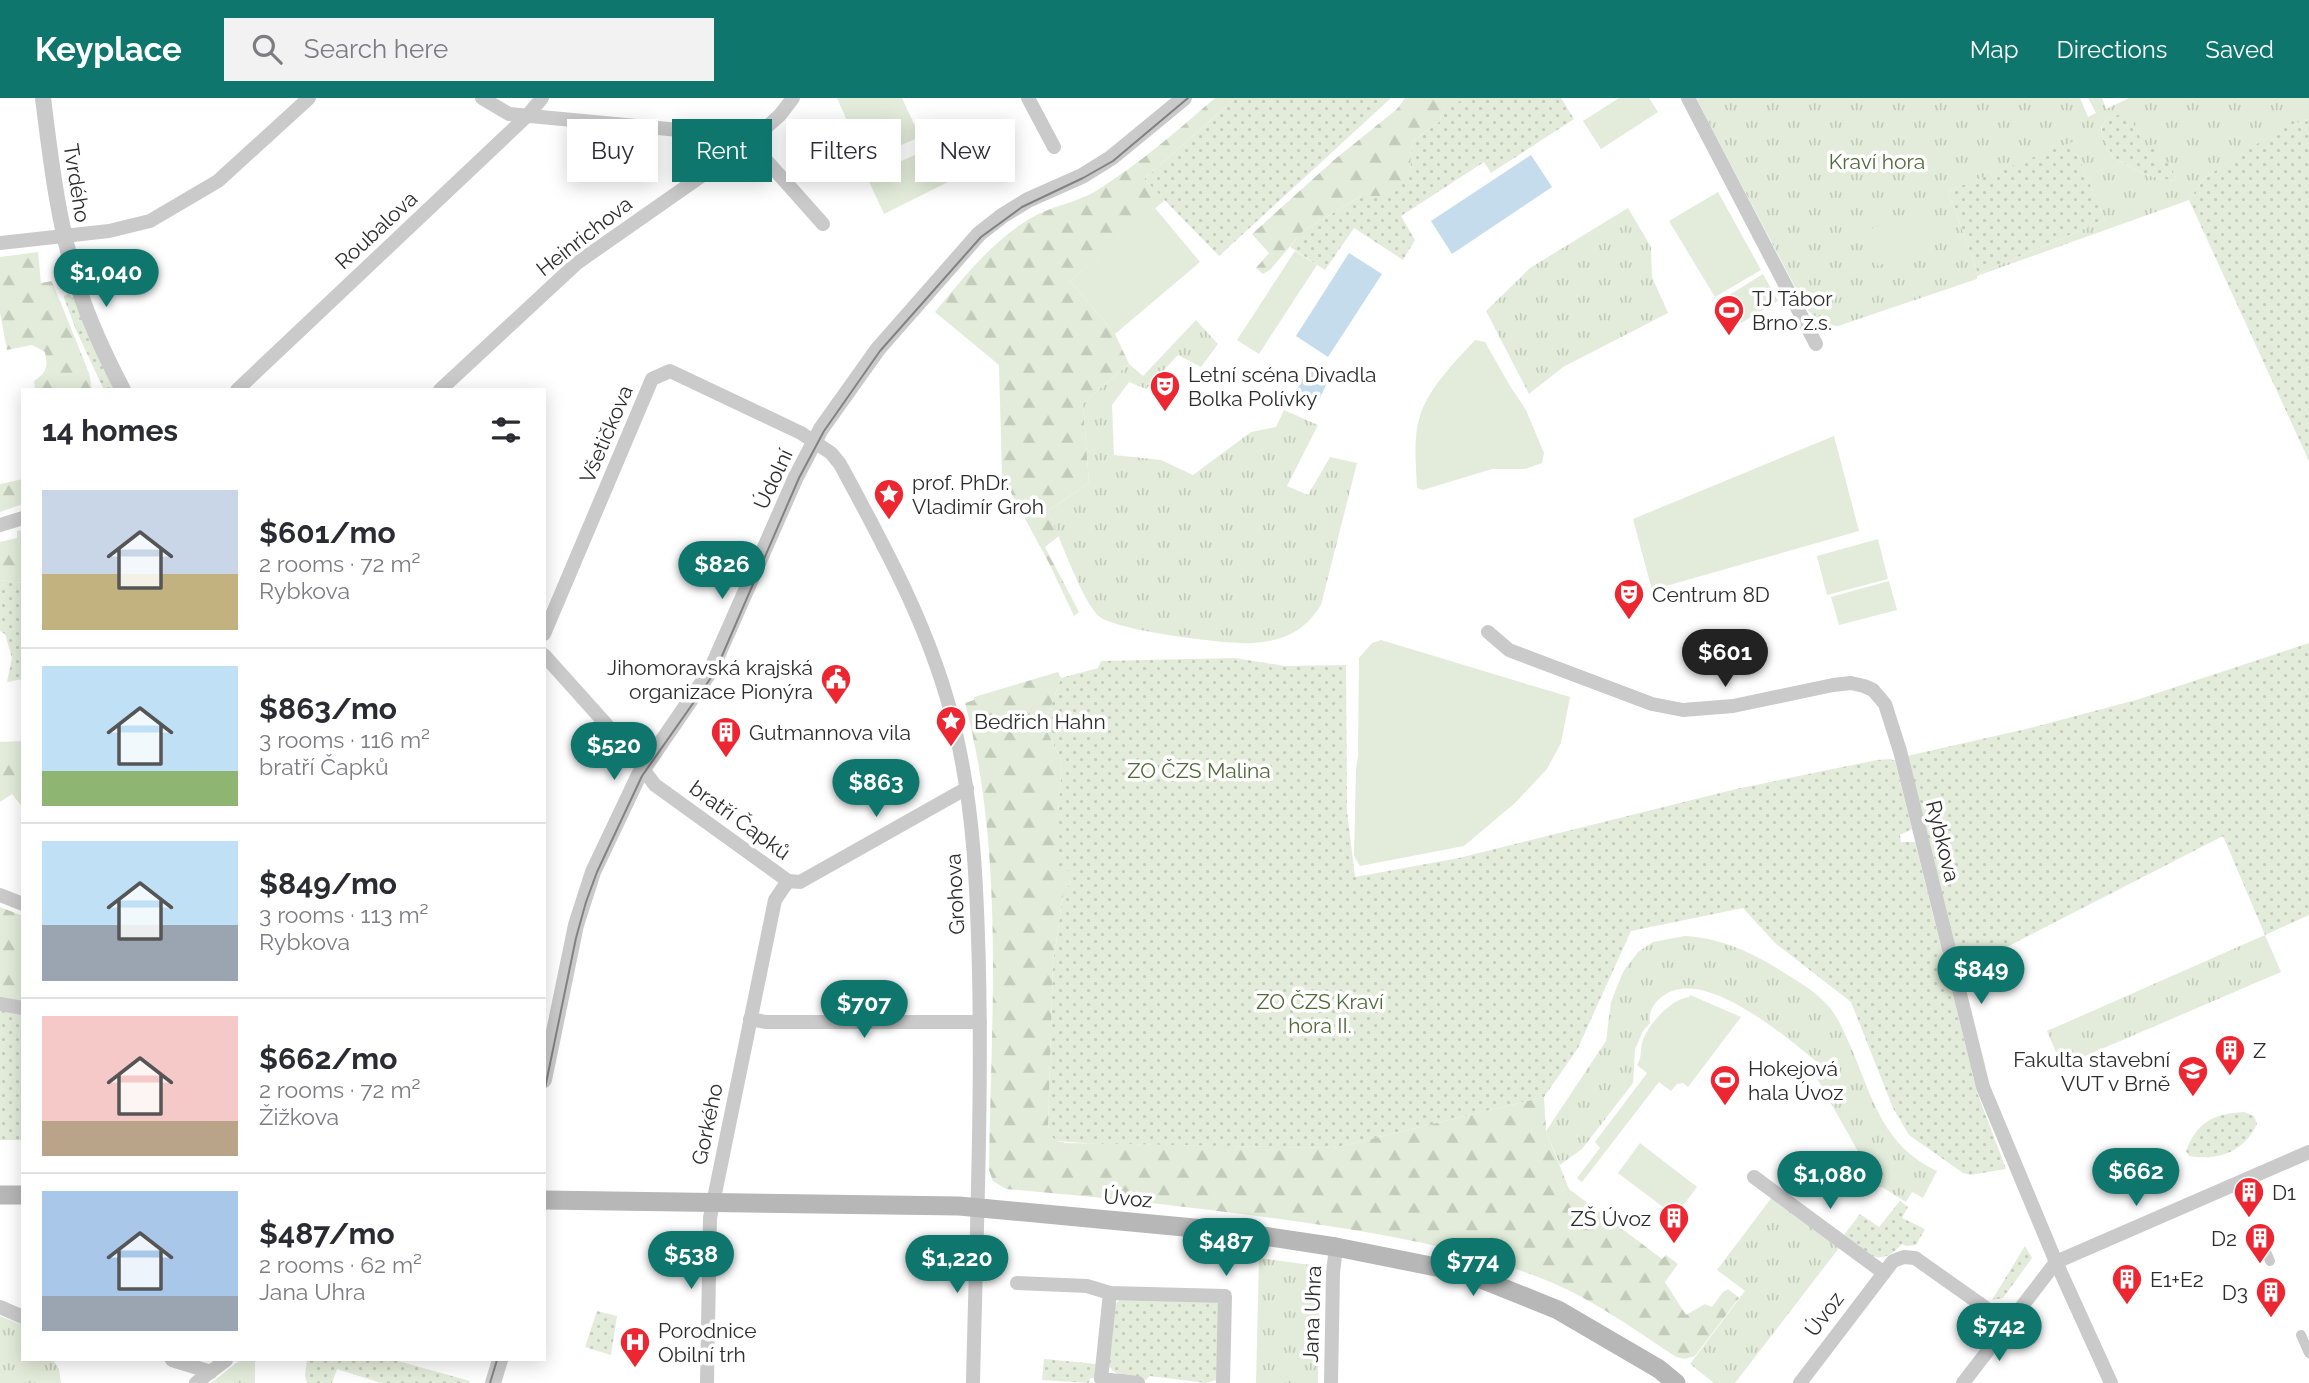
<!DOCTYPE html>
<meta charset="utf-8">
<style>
body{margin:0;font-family:Raleway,sans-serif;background:#f2f2f3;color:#2b2b33;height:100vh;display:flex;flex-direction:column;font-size:26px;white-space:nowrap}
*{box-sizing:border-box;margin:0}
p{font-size:23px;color:#7c7c81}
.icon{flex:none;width:38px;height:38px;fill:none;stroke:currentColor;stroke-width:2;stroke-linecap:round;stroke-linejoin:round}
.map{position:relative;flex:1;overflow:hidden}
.drawer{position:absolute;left:21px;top:290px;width:525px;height:973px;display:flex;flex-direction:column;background:#fff;border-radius:0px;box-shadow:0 4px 18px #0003}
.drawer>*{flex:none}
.top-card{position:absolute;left:567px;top:21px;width:665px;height:63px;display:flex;gap:14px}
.price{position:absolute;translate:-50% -60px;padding:0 16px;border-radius:24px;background:#0f766e;color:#fff;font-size:23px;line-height:46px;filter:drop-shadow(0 2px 4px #0008)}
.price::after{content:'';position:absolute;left:50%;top:42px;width:21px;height:16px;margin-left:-10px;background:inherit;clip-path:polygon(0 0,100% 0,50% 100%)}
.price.current{background:#222;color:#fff}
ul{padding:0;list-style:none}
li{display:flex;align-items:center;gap:21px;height:175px;padding:0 21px}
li+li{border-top:2px solid #e1e1e2}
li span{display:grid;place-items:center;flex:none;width:196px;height:140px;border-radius:0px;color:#555}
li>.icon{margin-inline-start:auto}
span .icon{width:84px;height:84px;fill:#fffc;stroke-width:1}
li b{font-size:30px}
h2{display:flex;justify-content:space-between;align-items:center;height:84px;padding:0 21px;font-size:30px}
.pill{padding:0 24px;border-radius:0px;background:#fff;box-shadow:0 4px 18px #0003;font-size:24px;line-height:63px}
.pill.current{background:#0f766e;color:#fff}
header{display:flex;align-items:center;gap:42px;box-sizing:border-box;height:98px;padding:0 35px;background:#0f766e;color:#fff}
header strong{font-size:33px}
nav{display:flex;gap:38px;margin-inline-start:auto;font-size:24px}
.search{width:490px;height:63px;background:#f2f2f3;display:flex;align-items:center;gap:18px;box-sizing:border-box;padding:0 24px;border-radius:0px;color:#7c7c81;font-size:26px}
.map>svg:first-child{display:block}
</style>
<header>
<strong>Keyplace</strong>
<div class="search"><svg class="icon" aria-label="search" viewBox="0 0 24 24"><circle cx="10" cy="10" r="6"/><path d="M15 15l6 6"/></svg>Search here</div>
<nav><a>Map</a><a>Directions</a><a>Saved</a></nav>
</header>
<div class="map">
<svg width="2309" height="1285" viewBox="0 0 2309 1285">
<defs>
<pattern id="grass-dots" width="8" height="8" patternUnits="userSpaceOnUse" patternTransform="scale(1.75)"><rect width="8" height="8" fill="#e3ecda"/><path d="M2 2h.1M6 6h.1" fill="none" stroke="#c3cbbb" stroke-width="1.8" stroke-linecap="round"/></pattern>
<pattern id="forest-firs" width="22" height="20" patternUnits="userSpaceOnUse" patternTransform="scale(1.75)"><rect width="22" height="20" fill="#e3ecda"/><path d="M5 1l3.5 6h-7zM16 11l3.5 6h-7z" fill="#c3cbbb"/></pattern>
<pattern id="park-tufts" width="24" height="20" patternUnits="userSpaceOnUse" patternTransform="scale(1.75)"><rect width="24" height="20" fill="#e3ecda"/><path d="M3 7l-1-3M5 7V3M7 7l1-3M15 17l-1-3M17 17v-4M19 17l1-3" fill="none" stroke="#c3cbbb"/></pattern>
</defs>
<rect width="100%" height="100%" fill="#fff"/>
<g fill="url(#grass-dots)">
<polygon points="1236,0 1391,0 1219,158 1144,81"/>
<polygon points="1465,0 1561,0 1574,21 1491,75 1484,64 1401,118 1415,142 1403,162 1354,130 1325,172 1290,149 1303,133 1361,98 1386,98 1410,72 1412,44 1440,23 1445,4 1462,3"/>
<polygon points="2127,12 2145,49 2155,46 2170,65 2176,80 2174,83 2145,77 2113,59 2101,36 2102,28 2105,23"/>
<polygon points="2296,20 2299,26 2309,21 2309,363 2189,102 2204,80"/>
<polygon points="2072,43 2105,122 1978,176 1948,93"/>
<polygon points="69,196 75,202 114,292 104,292 76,232 64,200 64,198"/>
<polygon points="0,482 23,485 23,581 7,584 12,560 5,536 0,533"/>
<polygon points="2309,545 2309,817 2265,837 2223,738 1962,872 1958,871 1907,658 2026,631 2136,602"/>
<polygon points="1235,560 1285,568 1346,567 1347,713 1355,779 1459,760 1736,691 1877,662 1891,661 1895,663 1912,731 1900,737 1901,744 1915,744 1977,994 2006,1071 1970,1077 1963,1075 1909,1037 1893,1010 1851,904 1775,845 1743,810 1631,833 1578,950 1544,999 1334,1050 1098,1046 1056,1043 1048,1035 1053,865 1063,797 1071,783 1058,768 1058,715 1062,664 1044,627 1061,580 1098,570 1101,563"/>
<polygon points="0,911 23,914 23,1042 0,1042"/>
<path d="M2244 1014 2254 1018 2257 1026C2244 1054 2218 1063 2189 1058L2186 1053C2197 1024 2213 1016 2244 1014Z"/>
<path d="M1900 1103 1908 1109 1902 1120 1925 1131 1916 1147 1906 1148 1902 1146C1878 1172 1867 1155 1844 1137L1860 1116 1879 1129Z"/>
<polygon points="2025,1148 2032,1160 2003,1200 1992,1202"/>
<path d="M1120 1201 1215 1203 1219 1206V1277L1216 1282 1206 1285 1150 1278 1146 1282C1130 1280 1115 1280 1107 1265L1115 1207Z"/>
<polygon points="597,1213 617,1218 611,1257 585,1249"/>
<polygon points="1044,1261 1097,1266 1096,1280 1090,1280 1089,1285 1042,1282"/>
<polygon points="307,1262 394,1262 470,1283 469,1285 381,1285 337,1271 332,1285 307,1285 305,1278"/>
</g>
<g fill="url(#forest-firs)">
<path d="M1215 0H1236L1144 81 1165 102 1070 183 1115 236 1129 266 1083 305 1089 385 1048 413 1059 438 1045 449 1079 514 1074 518 1049 465 1002 378 999 267 935 214C964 179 992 143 1031 120 1051 108 1076 105 1096 93 1139 66 1177 33 1215 0Z"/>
<polygon points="1405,0 1465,0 1462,3 1445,5 1440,23 1412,44 1410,72 1395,93 1386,98 1361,98 1303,133 1270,172 1263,176 1256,170 1269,155 1252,136 1334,62 1397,11"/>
<path d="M38 154 41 185 52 183 89 275 92 292H35L34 283C47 274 48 270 45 254L32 247 7 252 0 215V159Z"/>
<polygon points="23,381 23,406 0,414 0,386"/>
<polygon points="23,432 23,485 0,482 0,444 17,440 17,433"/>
<path d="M1058 574 1061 580 1044 627 1062 664 1058 715V768L1071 774V783L1063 797 1053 865 1048 1034 1056 1043 1065 1045 1334 1050 1544 999 1546 1033 1569 1091 1662 1161 1666 1157 1678 1166 1665 1184 1686 1217 1705 1206 1712 1209 1723 1194 1728 1191 1739 1200 1695 1258 1685 1261 1676 1259C1637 1233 1597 1204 1553 1185 1469 1150 1376 1134 1286 1122 1193 1109 1100 1099 1006 1091L993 1083 989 1072C991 917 1005 756 965 605L974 602V599Z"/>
<polygon points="23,643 23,710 12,696 0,704 0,644"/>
<polygon points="0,809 23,818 23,905 0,900"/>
</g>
<g fill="url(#park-tufts)" fill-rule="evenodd">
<path d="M1696 0H2080L2088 19 2096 15 2088 0H2102L2106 11 2129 0H2309V21L2299 26 2296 21 2204 80 2189 102 1977 178V181L1838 228 1821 226 1806 210ZM2127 13 2145 50 2155 46 2157 61 2170 65 2176 80 2174 83 2145 77 2113 59 2101 36V30L2105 23ZM2072 44 2105 122 1978 176 1948 93Z"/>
<polygon points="1628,110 1651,149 1652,179 1668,215 1563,269 1529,296 1486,213 1530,170"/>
<path d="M1196 222 1218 246 1201 269 1178 257 1146 291 1129 284 1112 307 1114 357 1161 362 1193 377 1251 334 1276 329 1284 312 1318 327 1287 388 1308 397 1330 359 1357 365 1321 507C1311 523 1299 534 1281 540 1272 543 1263 544 1254 545 1229 547 1119 533 1100 519 1083 506 1058 435 1048 413L1089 385 1083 305 1129 266 1143 278Z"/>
<polygon points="2265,837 2281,874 2062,968 2047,933"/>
<path d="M1685 838C1719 840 1746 852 1775 869 1795 882 1816 892 1831 911 1841 924 1846 939 1853 954 1873 1003 1885 1049 1937 1073L1923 1100 1912 1094 1906 1104 1882 1089H1878L1814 975 1817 964C1787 940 1704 867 1663 898 1654 904 1648 914 1650 925L1643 933 1635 951 1633 985 1582 1051 1560 1067 1546 1033 1606 943 1611 904 1623 874 1638 854 1653 844Z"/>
<polygon points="1772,1099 1839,1150 1735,1285 1714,1285 1690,1266 1745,1193 1717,1172"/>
<polygon points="1259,1160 1311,1167 1319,1174 1318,1285 1256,1285"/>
<polygon points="0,1218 23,1227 23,1262 53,1262 59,1271 61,1285 0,1285"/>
<polygon points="240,1262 255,1262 255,1285 211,1285"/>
</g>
<g fill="#e3ecda">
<polygon points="837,0 902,0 920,39 871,60 863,59"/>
<polygon points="1619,0 1649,0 1658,14 1601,51 1583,23"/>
<polygon points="932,49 948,84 884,116 867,79"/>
<polygon points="1718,94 1761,172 1715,199 1669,123"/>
<polygon points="1924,108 1938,142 1878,168 1864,134"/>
<polygon points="1155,110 1200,164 1115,236 1070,183"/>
<polygon points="1295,153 1317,167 1259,256 1237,242"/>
<polygon points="1763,176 1778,203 1741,225 1726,199"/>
<path d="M1475 242 1485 244 1510 288 1526 312 1544 355 1542 365 1525 371H1492L1423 392 1417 390C1416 367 1413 339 1420 318 1429 289 1455 264 1475 242Z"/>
<polygon points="1834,338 1859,433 1652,492 1633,421"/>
<polygon points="1878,441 1888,481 1827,497 1817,458"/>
<polygon points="1889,483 1897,512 1839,527 1831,499"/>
<polygon points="1381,542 1570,599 1561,645 1547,671 1515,705 1464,748 1360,768 1354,758 1356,671 1358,658 1359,560 1372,545"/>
<path d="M1690 897 1741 919 1688 989 1683 985 1677 986 1671 993 1659 984 1582 1084 1577 1080 1600 1050 1595 1044 1647 975 1637 967C1642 959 1640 954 1642 945 1647 927 1671 901 1689 899Z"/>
<polygon points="1640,1045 1697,1089 1675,1118 1618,1075"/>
</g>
<g fill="#c5dced">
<polygon points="1531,57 1552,89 1452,156 1431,123"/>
<polygon points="1349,155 1382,176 1328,259 1296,238"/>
<polygon points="1310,266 1331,276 1319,302 1297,292"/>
</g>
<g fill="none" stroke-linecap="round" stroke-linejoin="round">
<g stroke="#cacaca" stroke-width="10">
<polyline points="2259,1138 2270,1163"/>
<polyline points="2301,1237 2309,1255"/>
</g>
<g stroke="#cacaca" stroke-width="14">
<polyline points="482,0 509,16 711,35 750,44 823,126"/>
<polyline points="1028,0 1054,49"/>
<polyline points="1688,0 1816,246"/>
<polyline points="0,145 109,133 150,123 218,83 309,0"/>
<polyline points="237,292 527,18 542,0"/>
<polyline points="440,292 577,165 750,44 780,17 793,0"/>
<polyline points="0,427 23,420"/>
<polyline points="1488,534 1509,552 1652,606 1683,612 1733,608 1833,587 1851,585 1864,588 1873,592 1885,606 1900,653 1983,989 2056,1164 2111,1285"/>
<path d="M544 536 652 281 670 273 801 335 831 355 840 366C886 451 933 536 955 631 974 711 977 791 979 873 982 1010 976 1148 973 1285"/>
<polyline points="544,557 623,645 655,687 788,783 800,784 967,690"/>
<polyline points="0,797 23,806"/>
<polyline points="0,906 23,910"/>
<polyline points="750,921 766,924 980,924"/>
<polyline points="1754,1079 1884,1175"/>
<polyline points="1017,1185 1087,1188 1110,1195 1225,1198 1223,1285"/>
<polyline points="1110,1195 1101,1281 1138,1285"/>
<polyline points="0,1209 23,1219"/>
<polyline points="172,1262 211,1274"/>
<polyline points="196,1285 226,1262"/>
<polyline points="707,1285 710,1120 775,802 788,783"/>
<polyline points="1331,1285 1333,1175 1336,1149"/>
<polyline points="1800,1285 1893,1163 1904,1159 1915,1160 2007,1225"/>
<polyline points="1963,1285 2056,1164 2309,1054"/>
</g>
<g stroke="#cacaca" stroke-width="16">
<path d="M43 0C51 65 59 132 80 194 91 228 107 261 123 292"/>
<polyline points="544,982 576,827 593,774 639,677 711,572 796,379 821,331 878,251 979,136 1002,118 1028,102 1082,78 1111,60 1184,0"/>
<polyline points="493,1285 500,1262"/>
</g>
<g stroke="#b7b7b7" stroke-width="19">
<polyline points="0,1097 23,1097"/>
<polyline points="544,1102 959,1108 1237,1134 1336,1149 1466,1175 1558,1212 1659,1271 1676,1285"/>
</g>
<g stroke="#828282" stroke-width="2">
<polyline points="544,995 576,840 586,804 597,774 642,678 715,574 799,380 824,333 880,253 981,139 1022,109 1083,80 1113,63 1188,0"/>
<polyline points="490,1285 497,1262"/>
</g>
</g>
<defs>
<g id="stadium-pin" transform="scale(1.575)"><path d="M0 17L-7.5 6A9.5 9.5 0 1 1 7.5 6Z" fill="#ed2731" stroke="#fff"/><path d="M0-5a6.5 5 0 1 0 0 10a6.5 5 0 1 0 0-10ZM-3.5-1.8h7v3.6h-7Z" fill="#fff"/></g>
<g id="theatre-pin" transform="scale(1.575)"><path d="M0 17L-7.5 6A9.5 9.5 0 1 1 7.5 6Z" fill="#ed2731" stroke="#fff"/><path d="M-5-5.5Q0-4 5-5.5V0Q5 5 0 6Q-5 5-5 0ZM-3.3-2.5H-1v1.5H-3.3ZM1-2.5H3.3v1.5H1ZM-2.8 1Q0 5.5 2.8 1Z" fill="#fff"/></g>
<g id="sight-pin" transform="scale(1.575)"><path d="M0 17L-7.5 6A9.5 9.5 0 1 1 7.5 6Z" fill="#ed2731" stroke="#fff"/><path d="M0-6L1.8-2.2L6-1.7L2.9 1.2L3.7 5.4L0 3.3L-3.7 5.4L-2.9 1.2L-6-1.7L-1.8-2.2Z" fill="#fff"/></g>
<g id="civic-pin" transform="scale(1.575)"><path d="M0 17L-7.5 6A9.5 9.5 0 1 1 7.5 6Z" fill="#ed2731" stroke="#fff"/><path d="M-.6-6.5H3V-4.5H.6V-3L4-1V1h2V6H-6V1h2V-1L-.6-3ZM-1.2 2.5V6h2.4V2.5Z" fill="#fff"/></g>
<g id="building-pin" transform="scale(1.575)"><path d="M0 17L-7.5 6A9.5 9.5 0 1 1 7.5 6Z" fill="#ed2731" stroke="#fff"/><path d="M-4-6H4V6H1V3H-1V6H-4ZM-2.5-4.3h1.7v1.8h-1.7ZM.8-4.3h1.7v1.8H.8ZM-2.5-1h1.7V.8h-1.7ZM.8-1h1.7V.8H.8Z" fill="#fff"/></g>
<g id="university-pin" transform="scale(1.575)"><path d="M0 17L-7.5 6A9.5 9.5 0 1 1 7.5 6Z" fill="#ed2731" stroke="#fff"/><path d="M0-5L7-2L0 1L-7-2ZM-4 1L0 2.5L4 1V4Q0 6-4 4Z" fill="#fff"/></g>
<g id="hospital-pin" transform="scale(1.575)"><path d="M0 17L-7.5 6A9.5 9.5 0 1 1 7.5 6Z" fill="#ed2731" stroke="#fff"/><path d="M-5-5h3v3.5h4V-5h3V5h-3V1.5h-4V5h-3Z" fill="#fff"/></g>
</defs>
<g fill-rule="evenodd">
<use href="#stadium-pin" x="1729" y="212"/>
<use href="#theatre-pin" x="1165" y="288"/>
<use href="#sight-pin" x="889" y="396"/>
<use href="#theatre-pin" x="1629" y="496"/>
<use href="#civic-pin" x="836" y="581"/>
<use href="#sight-pin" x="951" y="623"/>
<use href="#building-pin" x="726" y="634"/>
<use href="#building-pin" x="2230" y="952"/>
<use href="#university-pin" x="2193" y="973"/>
<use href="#stadium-pin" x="1725" y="982"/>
<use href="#building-pin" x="2249" y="1094"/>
<use href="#building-pin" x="1674" y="1120"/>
<use href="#building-pin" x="2260" y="1140"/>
<use href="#building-pin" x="2127" y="1181"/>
<use href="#building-pin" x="2271" y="1194"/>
<use href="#hospital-pin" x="635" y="1244"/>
</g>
<g text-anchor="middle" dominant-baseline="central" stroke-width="7" stroke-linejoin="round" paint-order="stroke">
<g font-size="21" fill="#4f6b39" stroke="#fff">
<text x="1877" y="63">Kraví hora</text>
<text x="1199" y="672">ZO ČZS Malina</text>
<text x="1320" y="903">ZO ČZS Kraví<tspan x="1320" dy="24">hora II.</tspan></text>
</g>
<g font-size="21" fill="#2d2d2d" stroke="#fff">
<text transform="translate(77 85) rotate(81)">Tvrdého</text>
<text transform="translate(376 132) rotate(-43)">Roubalova</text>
<text transform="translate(584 138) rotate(-38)">Heinrichova</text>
<text transform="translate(606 336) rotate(-67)">Všetičkova</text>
<text transform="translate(773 381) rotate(-65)">Údolní</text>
<text transform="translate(740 722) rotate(36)">bratří Čapků</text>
<text transform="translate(1943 743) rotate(76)">Rybkova</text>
<text transform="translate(955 796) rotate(-93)">Grohova</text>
<text transform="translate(707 1026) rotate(-78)">Gorkého</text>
<text transform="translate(1128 1100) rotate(5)">Úvoz</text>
<text transform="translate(1312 1216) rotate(-88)">Jana Uhra</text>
<text transform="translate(1824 1216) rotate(-53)">Úvoz</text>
</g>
<g font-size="21" fill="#2d2d2d" stroke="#fff" text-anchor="start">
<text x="1752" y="200">TJ Tábor<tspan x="1752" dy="24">Brno z.s.</tspan></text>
<text x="1188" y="276">Letní scéna Divadla<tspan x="1188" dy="24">Bolka Polívky</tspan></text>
<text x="912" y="384">prof. PhDr.<tspan x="912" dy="24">Vladimír Groh</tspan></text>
<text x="1652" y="496">Centrum 8D</text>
<text x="813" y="569" text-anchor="end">Jihomoravská krajská<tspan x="813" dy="24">organizace Pionýra</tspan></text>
<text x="974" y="623">Bedřich Hahn</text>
<text x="749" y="634">Gutmannova vila</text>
<text x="2253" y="952">Z</text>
<text x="2170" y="961" text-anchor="end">Fakulta stavební<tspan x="2170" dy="24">VUT v Brně</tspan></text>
<text x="1748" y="970">Hokejová<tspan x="1748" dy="24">hala Úvoz</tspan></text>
<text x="2272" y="1094">D1</text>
<text x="1651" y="1120" text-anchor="end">ZŠ Úvoz</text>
<text x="2237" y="1140" text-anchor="end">D2</text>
<text x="2150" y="1181">E1+E2</text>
<text x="2248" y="1194" text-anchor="end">D3</text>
<text x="658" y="1232">Porodnice<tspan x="658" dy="24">Obilní trh</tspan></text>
</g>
</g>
</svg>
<b class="price" style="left:106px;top:211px">$1,040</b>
<b class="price" style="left:722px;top:503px">$826</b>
<b class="price current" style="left:1725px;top:591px">$601</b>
<b class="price" style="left:614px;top:684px">$520</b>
<b class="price" style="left:876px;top:721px">$863</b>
<b class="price" style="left:1981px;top:908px">$849</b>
<b class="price" style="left:864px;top:942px">$707</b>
<b class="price" style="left:2136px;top:1110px">$662</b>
<b class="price" style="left:1830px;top:1113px">$1,080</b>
<b class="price" style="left:1226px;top:1180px">$487</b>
<b class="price" style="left:691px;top:1193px">$538</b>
<b class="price" style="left:957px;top:1197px">$1,220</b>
<b class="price" style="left:1473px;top:1200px">$774</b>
<b class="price" style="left:1999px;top:1265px">$742</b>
<div class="top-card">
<a class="pill">Buy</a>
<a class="pill current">Rent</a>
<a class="pill">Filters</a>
<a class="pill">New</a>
</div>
<section class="drawer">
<h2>14 homes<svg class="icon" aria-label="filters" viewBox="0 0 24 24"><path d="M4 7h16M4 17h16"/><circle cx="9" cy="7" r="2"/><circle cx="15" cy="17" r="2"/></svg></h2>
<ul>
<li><span style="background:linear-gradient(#c9d6e8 60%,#c2b280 0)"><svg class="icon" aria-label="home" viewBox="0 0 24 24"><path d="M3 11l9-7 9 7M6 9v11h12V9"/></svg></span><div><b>$601/mo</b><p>2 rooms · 72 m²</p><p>Rybkova</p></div></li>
<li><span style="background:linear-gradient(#bfe0f5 75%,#8fb573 0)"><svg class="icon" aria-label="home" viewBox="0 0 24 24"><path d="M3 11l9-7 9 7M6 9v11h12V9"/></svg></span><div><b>$863/mo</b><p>3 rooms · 116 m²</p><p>bratří Čapků</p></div></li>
<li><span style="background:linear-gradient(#bfe0f5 60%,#9aa5b1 0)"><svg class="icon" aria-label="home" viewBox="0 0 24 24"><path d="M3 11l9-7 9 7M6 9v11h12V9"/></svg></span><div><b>$849/mo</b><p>3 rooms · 113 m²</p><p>Rybkova</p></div></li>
<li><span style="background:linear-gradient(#f6c9c9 75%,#b9a48a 0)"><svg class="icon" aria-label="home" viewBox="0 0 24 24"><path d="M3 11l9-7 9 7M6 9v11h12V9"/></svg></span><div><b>$662/mo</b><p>2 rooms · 72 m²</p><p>Žižkova</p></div></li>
<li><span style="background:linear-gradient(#a9c7e8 75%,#9aa5b1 0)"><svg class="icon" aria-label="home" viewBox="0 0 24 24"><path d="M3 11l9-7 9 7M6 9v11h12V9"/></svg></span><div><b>$487/mo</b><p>2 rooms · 62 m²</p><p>Jana Uhra</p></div></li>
</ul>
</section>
</div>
